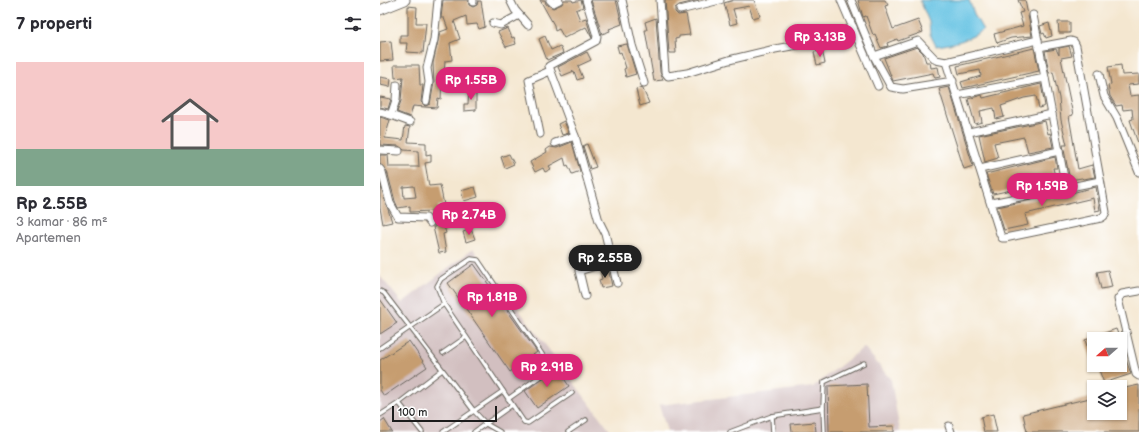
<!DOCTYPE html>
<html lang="id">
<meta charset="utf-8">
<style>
body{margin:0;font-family:"Balsamiq Sans",sans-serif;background:#f7f7f7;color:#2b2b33;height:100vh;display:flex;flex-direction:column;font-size:15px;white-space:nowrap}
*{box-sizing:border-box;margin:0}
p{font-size:13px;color:#7c7c81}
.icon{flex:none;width:22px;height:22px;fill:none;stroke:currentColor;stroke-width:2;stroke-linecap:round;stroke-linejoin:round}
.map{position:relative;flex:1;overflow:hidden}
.details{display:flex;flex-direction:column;background:#fff;width:380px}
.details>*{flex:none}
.needle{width:26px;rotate:249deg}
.controls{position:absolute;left:707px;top:332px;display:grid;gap:8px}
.controls a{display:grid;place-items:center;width:40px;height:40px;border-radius:0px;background:#fff;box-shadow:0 1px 3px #0004;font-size:20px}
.scale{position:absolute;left:12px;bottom:10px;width:105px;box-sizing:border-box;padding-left:4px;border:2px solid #1c1c1c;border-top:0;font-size:11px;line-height:14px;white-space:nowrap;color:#1c1c1c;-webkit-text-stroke:3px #fff;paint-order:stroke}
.price{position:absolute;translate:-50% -34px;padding:0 9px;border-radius:14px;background:#db2777;color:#fff;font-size:13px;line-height:26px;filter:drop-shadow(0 1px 2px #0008)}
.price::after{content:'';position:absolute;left:50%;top:24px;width:12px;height:9px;margin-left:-6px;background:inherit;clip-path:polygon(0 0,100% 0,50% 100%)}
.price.active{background:#222;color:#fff}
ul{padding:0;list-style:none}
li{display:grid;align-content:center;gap:8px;height:212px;padding:0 16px}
li span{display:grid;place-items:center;height:124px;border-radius:0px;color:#555}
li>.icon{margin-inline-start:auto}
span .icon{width:72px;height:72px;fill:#fffc;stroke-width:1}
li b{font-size:17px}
h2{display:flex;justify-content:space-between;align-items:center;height:48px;padding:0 16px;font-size:17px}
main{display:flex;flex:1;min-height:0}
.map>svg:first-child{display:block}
</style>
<main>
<section class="details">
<h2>7 properti<svg class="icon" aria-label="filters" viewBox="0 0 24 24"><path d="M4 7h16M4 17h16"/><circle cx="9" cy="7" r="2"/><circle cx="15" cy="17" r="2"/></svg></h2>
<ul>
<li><span style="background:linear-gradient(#f6c9c9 70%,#7fa58c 0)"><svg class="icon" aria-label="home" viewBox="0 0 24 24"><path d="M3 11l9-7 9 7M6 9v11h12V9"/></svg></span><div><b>Rp 2.55B</b><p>3 kamar · 86 m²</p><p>Apartemen</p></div></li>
</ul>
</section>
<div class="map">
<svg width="759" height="432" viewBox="0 0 759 432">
<rect width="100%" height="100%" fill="#fff"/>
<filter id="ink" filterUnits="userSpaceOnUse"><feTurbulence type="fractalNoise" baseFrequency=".025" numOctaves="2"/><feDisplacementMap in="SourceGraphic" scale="8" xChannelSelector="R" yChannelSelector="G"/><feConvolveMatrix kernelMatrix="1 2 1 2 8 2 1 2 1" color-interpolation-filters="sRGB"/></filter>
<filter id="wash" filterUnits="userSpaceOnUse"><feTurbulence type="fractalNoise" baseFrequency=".012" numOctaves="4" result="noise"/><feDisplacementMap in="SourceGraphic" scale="16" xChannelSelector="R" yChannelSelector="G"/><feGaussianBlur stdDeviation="0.9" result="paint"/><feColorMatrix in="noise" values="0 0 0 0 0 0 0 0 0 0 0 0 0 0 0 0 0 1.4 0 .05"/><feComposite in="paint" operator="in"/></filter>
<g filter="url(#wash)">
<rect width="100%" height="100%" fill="#f4e7d0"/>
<g fill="#d2bfc0">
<polygon points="93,249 231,432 0,432 0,276 22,303"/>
<polygon points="484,347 511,380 520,432 287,432 279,405 433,387"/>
</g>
<path fill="#65c2e3" stroke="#406f80" d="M540 0H589L595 16 603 30C589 40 573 44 556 46L550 34 549 22Z"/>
<g id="blocks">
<g fill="#c69d70" fill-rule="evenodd">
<polygon points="63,0 88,0 89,5 93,7 97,5 98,1 101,1 105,27 99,29 97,24 87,25 86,16 74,21 80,39 70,43 72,60 65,61 64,75 62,75 61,99 58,98 57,108 33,106 30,117 17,112 21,101 23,77 15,78 14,65 39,65 40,85 43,85 41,102 45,106 50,104 54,83 53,63 60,32 68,29 64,18 61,18"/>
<polygon points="160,0 165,0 166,4 173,8 182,4 184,0 192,0 193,2 201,0 203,7 196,10 200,20 206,18 212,38 206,27 184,38 179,29 175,31 174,25"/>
<polygon points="211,0 236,0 242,24 229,29 230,31 222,34"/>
<polygon points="285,0 319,0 299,5 295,8 295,12 298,15 306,14 310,35 299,36 299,38 295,39 296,53 289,53"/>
<polygon points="354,0 374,0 380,16 373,18 369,6 353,9 357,23 350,25 344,3"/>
<polygon points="478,0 505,0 508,5 505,6 513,29 538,20 543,32 518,41 517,39 507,43 508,46 501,48 495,34 493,35 486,16 483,17"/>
<polygon points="638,0 645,0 652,36 631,38 617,43 614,34 643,26 639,13 643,12"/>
<polygon points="28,6 37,7 36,23 46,23 43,53 26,52 27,43 20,43 20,35 28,35"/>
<polygon points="276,18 280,72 283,80 274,81 265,30 267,30 265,22"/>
<polygon points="678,22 690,22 690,33 679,33"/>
<polygon points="669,23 672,36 666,38 664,33 662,34 660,26"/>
<polygon points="128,28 132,38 134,37 136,44 126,47 118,32"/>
<polygon points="165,36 171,50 180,46 183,53 167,60 159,39"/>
<polygon points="11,41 13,60 0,61 0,42"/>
<polygon points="247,44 256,74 246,77 244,69 246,68 241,52 239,53 237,46"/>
<polygon points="689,46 692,56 681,58 693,115 689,116 698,169 712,165 715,177 703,179 702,178 690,180 683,145 687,145 681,120 679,98 673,72 669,73 665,51 676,49 679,55 679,48"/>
<polygon points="537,47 543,53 546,62 550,62 551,68 558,67 560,77 555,78 553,73 513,81 504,58"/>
<polygon points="654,48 659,71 583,88 581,82 601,76 600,70 579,74 577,66"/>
<polygon points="442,50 445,63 437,65 434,52"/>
<polygon points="207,52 211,60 198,66 203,78 197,80 194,71 182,76 178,67"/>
<polygon points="741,65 742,75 759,74 759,84 748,85 750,96 759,95 759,146 750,120 753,119 752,109 743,110 742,105 736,106 730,96 728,85 731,84 728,67"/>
<polygon points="0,77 11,79 10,87 0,85"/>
<polygon points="661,84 665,106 659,108 656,96 644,98 621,106 624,117 616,119 614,108 600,111 602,122 595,124 588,99 602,95 603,98 611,96"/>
<polygon points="262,87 269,103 260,106 256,89"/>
<polygon points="569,87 593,166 584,169 559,89"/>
<polygon points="89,90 96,90 96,110 84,111 84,104 88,104"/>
<polygon points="0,97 11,99 8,109 0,107"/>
<path d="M0 117 10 120 5 138 23 140 25 126 30 127 28 142 46 143V155L51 154V162L45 163 49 186 60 185 64 205 58 206 66 233 63 234 66 252 59 253 53 227H55V223L52 211 30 212V206L18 208 15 201 7 171 0 164V155H8L9 167H39L38 151 24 150 19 146 0 145ZM34 186 36 197 24 198 23 187Z"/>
<polygon points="184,121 189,133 182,135 178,124"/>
<polygon points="665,121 668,134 670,133 673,147 648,152 644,137 614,143 618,158 605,162 599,135"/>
<polygon points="192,142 200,171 192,174 188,165 186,166 184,158 169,166 171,169 165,172 163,168 155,172 150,162 167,152 166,150 170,147 177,148"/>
<polygon points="207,144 216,167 210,169 203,146"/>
<polygon points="129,154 134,164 125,168 121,157"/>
<polygon points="675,157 677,168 673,168 676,180 613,194 606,174"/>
<polygon points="0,184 12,222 3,224 0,208"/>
<polygon points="95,187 98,197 84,201 81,191"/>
<polygon points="716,187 720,210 715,211 713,198 645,214 648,225 624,230 617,207 671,196 671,198"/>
<polygon points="91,229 95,239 86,242 83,232"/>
<polygon points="94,264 157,352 130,372 68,283"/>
<polygon points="228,268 232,286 221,288 219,280 222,279 220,270"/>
<polygon points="728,270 732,287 721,289 717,272"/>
<polygon points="0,299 17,323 0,334"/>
<polygon points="736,329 740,339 714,339 713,364 705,340"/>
<polygon points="29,341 47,367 4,396 0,390 0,360"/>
<polygon points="740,343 751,374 724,383 717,365 740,365"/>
<polygon points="177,368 189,386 157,408 145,391"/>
<polygon points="487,384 489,427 514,426 514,432 449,432 448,386"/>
<polygon points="759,385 759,432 647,432 643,414 714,397 714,413 740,413 740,391 745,390 745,388"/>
<polygon points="613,414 617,432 604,432 601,417"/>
<polygon points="4,419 12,432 0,432 0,422"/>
<polygon points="435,422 436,432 412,432 411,424"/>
</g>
</g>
</g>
<g filter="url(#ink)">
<use href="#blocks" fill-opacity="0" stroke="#68635b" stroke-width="1"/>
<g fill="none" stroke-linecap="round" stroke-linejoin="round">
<g stroke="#68635b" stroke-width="5.5">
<g id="lane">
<polyline points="0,291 4,293 94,411 106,424 120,432"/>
<polyline points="0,348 64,304"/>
<polyline points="63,353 86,337"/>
<polyline points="128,399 169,370 170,366 98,260 91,259 61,279 57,286 64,304 144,422 148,423 192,393"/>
<polyline points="19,403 62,370"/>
<polyline points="443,408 444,382 484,363"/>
<polyline points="0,415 19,403 42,432"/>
<polyline points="392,416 443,408 444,432"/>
<polyline points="63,432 123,391"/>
<polyline points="94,432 132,405"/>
<polyline points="188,432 206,420"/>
<polyline points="350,432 392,416 393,432"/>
</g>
</g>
<g stroke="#68635b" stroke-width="9">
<g id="street">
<polyline points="93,0 93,2"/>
<polyline points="130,0 135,10 148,25"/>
<polyline points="170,0 173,3 179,0"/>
<polyline points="206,0 217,36 216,41 169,66 195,136 219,221 225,233 237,283"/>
<polyline points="242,0 252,45 264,83"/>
<polyline points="280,0 285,72 288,76 307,73 349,60 395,49 445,40 473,27"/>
<polyline points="461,0 498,86"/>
<polyline points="471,0 494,56 511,87 523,89 573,81"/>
<polyline points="300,10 340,0"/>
<polyline points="653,15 686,188"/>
<polyline points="113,23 121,25 139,15"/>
<polyline points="494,56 538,41 556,60 566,62 658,40"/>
<polyline points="566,62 620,234 622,238 625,238 721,218 724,216 726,212 696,46 694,42 691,41 659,47"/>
<polyline points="719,74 724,96 737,118 759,172"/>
<polyline points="577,95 665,78"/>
<polyline points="46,101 49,82 47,68 54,40 58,0"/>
<polyline points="0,112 11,115 16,100 17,85"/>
<polyline points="11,115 30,122"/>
<polyline points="589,132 672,114"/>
<polyline points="160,134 149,80 170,71"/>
<polyline points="175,143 195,136"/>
<polyline points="0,150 19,151"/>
<polyline points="0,169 2,172 10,203 18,217 46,218 50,223"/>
<polyline points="600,169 679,151"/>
<polyline points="611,203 720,181"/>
<polyline points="759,291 742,294 738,299 756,374 759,376"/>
<polyline points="205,296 199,271 232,261"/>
<polyline points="569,426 571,432"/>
</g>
</g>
<g stroke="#68635b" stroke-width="11">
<polyline id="secondary" points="0,10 25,0"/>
</g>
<use href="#lane" stroke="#fff" stroke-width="3.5"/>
<use href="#street" stroke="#fff" stroke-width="7"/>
<use href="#secondary" stroke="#fff" stroke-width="9"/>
</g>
</g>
</svg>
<div class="controls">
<a><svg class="needle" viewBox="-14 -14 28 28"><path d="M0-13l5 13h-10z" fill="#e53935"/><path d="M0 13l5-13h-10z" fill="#7c7c81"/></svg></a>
<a><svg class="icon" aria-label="layers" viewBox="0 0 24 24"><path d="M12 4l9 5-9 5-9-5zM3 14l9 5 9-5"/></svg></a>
</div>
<div class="scale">100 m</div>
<b class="price" style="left:440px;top:58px">Rp 3.13B</b>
<b class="price" style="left:91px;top:101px">Rp 1.55B</b>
<b class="price" style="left:662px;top:207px">Rp 1.59B</b>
<b class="price" style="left:89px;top:236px">Rp 2.74B</b>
<b class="price active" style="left:225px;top:279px">Rp 2.55B</b>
<b class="price" style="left:112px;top:318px">Rp 1.81B</b>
<b class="price" style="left:167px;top:388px">Rp 2.91B</b>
</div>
</main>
